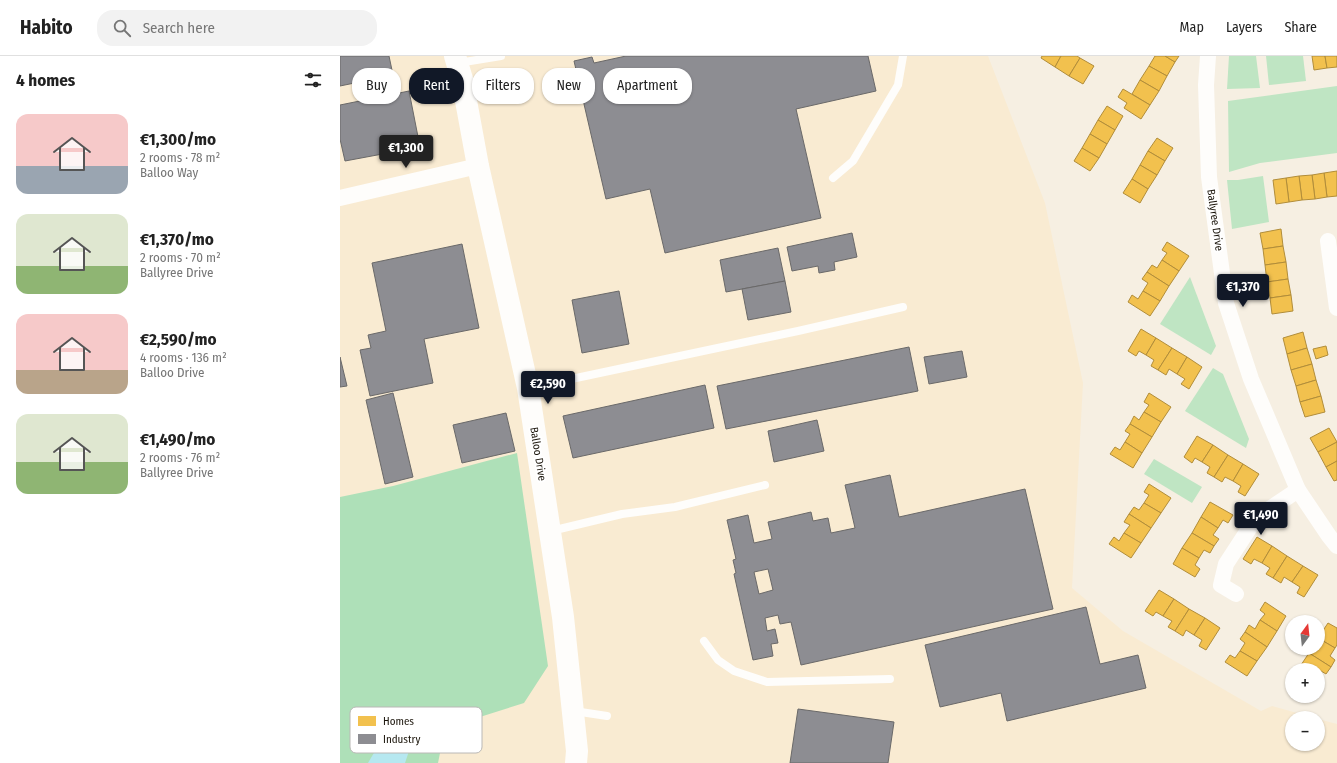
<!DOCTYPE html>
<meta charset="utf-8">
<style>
body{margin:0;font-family:"Fira Sans Condensed",sans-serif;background:#f2f2f2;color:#222;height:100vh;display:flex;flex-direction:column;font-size:15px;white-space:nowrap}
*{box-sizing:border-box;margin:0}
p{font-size:13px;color:#767676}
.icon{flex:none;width:22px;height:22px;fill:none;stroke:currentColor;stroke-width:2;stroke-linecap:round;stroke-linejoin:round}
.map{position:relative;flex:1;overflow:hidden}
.panel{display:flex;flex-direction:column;background:#fff;width:340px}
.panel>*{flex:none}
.guide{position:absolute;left:12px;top:12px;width:380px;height:36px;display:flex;gap:8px}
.needle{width:26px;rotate:15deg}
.fabs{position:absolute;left:945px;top:559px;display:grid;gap:8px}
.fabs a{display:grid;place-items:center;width:40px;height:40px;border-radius:50%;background:#fff;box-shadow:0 1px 3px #0004;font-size:20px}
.price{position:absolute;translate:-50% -34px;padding:0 9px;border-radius:4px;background:#111827;color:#fff;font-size:13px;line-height:26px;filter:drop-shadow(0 1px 2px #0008)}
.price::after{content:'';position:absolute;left:50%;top:24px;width:12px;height:9px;margin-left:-6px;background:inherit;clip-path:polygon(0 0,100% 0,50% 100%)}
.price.selected{background:#222;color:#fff}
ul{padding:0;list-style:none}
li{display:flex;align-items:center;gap:12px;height:100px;padding:0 16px}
li span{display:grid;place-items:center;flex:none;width:112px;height:80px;border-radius:12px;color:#555}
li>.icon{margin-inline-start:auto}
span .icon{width:48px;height:48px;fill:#fffc;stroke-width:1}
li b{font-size:17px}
h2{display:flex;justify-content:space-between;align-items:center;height:48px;padding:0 16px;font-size:17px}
.tag{padding:0 14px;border-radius:16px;background:#fff;box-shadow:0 1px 3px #0004;font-size:14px;line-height:36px}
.tag.selected{background:#111827;color:#fff}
header{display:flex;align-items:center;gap:24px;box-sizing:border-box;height:56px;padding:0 20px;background:#fff;border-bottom:1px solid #e0e0e0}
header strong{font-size:19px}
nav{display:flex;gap:22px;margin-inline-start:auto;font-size:14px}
.search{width:280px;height:36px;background:#f2f2f2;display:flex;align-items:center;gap:10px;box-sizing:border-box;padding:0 14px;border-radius:16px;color:#767676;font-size:15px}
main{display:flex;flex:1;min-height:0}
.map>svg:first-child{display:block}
</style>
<header>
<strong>Habito</strong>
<div class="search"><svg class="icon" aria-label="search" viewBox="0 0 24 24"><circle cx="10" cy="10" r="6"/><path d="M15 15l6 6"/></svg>Search here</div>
<nav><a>Map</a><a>Layers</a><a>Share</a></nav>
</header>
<main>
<section class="panel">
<h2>4 homes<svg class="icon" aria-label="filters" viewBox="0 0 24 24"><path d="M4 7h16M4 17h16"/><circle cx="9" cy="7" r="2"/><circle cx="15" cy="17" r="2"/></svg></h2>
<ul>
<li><span style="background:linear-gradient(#f6c9c9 65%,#9aa5b1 0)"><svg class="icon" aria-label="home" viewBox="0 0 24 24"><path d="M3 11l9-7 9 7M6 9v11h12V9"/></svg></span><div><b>€1,300/mo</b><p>2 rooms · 78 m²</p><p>Balloo Way</p></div></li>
<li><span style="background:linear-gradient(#dfe7d0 65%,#8fb573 0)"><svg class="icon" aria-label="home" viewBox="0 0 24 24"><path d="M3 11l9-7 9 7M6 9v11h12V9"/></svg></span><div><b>€1,370/mo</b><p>2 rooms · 70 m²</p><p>Ballyree Drive</p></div></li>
<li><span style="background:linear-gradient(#f6c9c9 70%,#b9a48a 0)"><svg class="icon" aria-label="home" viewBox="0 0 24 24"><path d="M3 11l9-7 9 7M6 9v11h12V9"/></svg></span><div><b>€2,590/mo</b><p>4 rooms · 136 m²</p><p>Balloo Drive</p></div></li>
<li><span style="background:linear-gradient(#dfe7d0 60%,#8fb573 0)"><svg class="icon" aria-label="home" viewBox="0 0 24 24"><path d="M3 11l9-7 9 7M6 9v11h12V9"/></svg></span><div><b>€1,490/mo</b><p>2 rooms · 76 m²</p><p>Ballyree Drive</p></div></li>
</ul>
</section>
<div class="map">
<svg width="997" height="707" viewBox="0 0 997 707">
<rect width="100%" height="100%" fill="#f6efe2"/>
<polygon fill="#f9ebd2" points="0,0 648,0 705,147 743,327 732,532 783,575 921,655 932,650 975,662 952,662 952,688 978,688 978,663 997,668 997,707 0,707"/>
<g fill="#bfe5c3">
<polygon points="889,0 916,0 920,32 887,33"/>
<polygon points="926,0 963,0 966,25 929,29"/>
<polygon points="997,30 997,97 920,107 889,116 888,45"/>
<polygon points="923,120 929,166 892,173 887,124 898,124"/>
<polygon points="850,221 876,290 871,299 820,268"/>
<polygon points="873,312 883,318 909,383 906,392 845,355"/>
<polygon points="814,403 862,431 852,447 804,418"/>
</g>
<polygon fill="#aee0b8" points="177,397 208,610 184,647 105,672 98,707 0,707 0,441 53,430"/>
<polygon fill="#b6e8f0" points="48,673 75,677 65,707 28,707"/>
<g fill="#f2c14e" stroke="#b18d3a">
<polygon points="702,0 721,0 715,11 701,2"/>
<polygon points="721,0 737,0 740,2 729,20 715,11"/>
<polygon points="815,0 825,0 835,6 827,20 809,10"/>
<polygon points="825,0 839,0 835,6"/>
<polygon points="972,0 985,0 987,12 974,14"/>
<polygon points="985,0 997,0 997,11 987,12"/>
<polygon points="740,2 754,10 743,28 729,20"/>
<polygon points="809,10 827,20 819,35 800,24"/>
<polygon points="800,24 819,35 810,49 792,38"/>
<polygon points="783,33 810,49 801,63 784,52 787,47 778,41"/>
<polygon points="767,50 783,60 775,74 758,64"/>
<polygon points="758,64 775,74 767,88 750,78"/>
<polygon points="750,78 767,88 759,102 742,92"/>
<polygon points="817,82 833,92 825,105 808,95"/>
<polygon points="742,92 759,102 750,115 734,105"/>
<polygon points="808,95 825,105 817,119 800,109"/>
<polygon points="800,109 817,119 808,133 792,123"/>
<polygon points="997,115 997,140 987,141 984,117"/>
<polygon points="984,117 987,141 975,143 972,119"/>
<polygon points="972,119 975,143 962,144 959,120"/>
<polygon points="959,120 962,144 949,146 946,122"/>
<polygon points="946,122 949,146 936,148 933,124"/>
<polygon points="792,123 808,133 800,147 783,137"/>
<polygon points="941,173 943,190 923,193 920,177"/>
<polygon points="827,186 849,200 839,215 822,204 827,197 822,194"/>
<polygon points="943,190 946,206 925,209 923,193"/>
<polygon points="822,204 839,215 829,230 807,216 812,209 817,212"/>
<polygon points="946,206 948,223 927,226 925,209"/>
<polygon points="807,216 829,230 820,245 803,235 808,227 802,223"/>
<polygon points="948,223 951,239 930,242 927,226"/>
<polygon points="803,235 820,245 810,260 788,246 792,239 798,243"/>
<polygon points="951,239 953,255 932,258 930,242"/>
<polygon points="801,273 816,282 806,299 799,295 796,300 788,295"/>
<polygon points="963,276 967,292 947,298 943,282"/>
<polygon points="816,282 832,292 818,314 811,310 814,304 806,299"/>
<polygon points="986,290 988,299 976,303 973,293"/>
<polygon points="832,292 847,301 837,318 829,313 826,319 818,314"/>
<polygon points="967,292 972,308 951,314 947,298"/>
<polygon points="847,301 862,311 849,333 841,328 845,323 837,318"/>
<polygon points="972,308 976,324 956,330 951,314"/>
<polygon points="976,324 981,340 960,346 956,330"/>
<polygon points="809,337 831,351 821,366 804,356 809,349 804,346"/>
<polygon points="981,340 985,356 965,361 960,346"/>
<polygon points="804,356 821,366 812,381 790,368 794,360 799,364"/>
<polygon points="790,368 812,381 802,397 785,386 790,378 785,375"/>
<polygon points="989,372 997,386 978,396 970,382"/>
<polygon points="857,380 873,389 862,406 855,402 852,407 844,401"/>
<polygon points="785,386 802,397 793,412 770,398 775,391 780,394"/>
<polygon points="997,386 997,405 986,411 978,396"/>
<polygon points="873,389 888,399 874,421 867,417 870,411 862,406"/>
<polygon points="888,399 903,408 893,425 885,421 882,426 874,421"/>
<polygon points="997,405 997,424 994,425 986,411"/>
<polygon points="903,408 919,418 905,440 898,436 901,430 893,425"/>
<polygon points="809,428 831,442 821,457 804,447 809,439 804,436"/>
<polygon points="870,446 893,459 888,467 883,464 878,472 861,461"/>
<polygon points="804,447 821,457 811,472 789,458 794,451 799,454"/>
<polygon points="789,458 811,472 801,487 784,477 790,469 784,466"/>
<polygon points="861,461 878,472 873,479 879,483 874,490 852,477"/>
<polygon points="784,477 801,487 791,502 769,488 774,481 779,485"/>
<polygon points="852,477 874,490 870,497 864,494 859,502 842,492"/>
<polygon points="917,481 932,490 922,507 914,503 911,508 903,503"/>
<polygon points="932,490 947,500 933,522 926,518 930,512 922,507"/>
<polygon points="842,492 859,502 855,509 860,513 855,521 833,508"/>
<polygon points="947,500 963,510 952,526 944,521 941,527 933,522"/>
<polygon points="963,510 978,519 964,541 957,537 960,531 952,526"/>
<polygon points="819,534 834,543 823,560 816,556 813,560 805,555"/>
<polygon points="834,543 849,553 835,575 828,571 832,565 823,560"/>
<polygon points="925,546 946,560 937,575 920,564 925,558 920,554"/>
<polygon points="849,553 865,562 854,579 846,574 843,580 835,575"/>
<polygon points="865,562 880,572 866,594 859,590 862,584 854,579"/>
<polygon points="920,564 937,575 927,591 905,576 909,569 915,573"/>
<polygon points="988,567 997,572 997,589 995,592 978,582"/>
<polygon points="905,576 927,591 917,605 900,595 905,587 900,583"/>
<polygon points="978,582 995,592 990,600 995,604 991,611 969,597 972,592 978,592"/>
<polygon points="900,595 917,605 907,620 885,606 890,599 895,602"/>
<polygon points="969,597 991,611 986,618 981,615 978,619 978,614 962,614 959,612"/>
</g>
<g fill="#8d8d92" stroke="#6a6969" fill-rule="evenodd">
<polygon points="0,0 49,0 53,19 0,30"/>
<polygon points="286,0 528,0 536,35 456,53 481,162 325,197 310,133 266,143 234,5 252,1 254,7"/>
<polygon points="69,35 80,91 5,105 0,83 0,49"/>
<polygon points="512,177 517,201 494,206 495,214 479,217 478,210 452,215 447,191"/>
<polygon points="122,188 139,272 84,283 93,327 30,340 20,294 31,292 28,279 46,275 32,207"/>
<polygon points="438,192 445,225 386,236 380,204"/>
<polygon points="445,225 451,256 408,264 402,233"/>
<polygon points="279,235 289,288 242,297 232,244"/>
<polygon points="569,291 578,335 386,373 377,330"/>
<polygon points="622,295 627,321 589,328 584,301"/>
<polygon points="0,301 7,330 0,331"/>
<polygon points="365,329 374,372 233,402 223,360"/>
<polygon points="53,337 73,421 45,428 26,344"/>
<polygon points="166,357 175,395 122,407 113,369"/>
<polygon points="477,364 484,395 434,406 428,375"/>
<path d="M550 419 559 461 685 433 713 553 461 609 451 566 440 568 438 559 425 562 427 575 435 573 438 587 431 588 433 600 413 604 394 518 396 517 393 504 396 503 387 464 408 459 414 487 432 483 428 466 471 456 473 465 488 462 491 477 515 472 505 429ZM428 513 433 534 419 538 414 516Z"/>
<polygon points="746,551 760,608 798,599 806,632 667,665 661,637 600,651 585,589"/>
<polygon points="458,653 554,666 548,707 450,707"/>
</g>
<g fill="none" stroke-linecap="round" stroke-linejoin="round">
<g stroke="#fefdfb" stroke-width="8">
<polyline points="118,7 161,0"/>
<polyline points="493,122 513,105 558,29 563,0"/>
<polyline points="189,332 458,275 563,251"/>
<polyline points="211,475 282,458 335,451 425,429"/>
<polyline points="364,585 378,604 394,615 427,626 550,623"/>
<polyline points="234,655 267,660"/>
</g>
<g stroke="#fefdfb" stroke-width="16">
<polyline points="868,0 866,29 869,121 886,247 911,323 958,434 989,480 997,490"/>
<polyline points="0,142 138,110"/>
<polyline points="988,185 997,252"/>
<polyline points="896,538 881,529 886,508 916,462 958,434"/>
</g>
<polyline stroke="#fefdfb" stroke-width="22" points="115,0 122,23 138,110 188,332 223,561 237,695 236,707"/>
</g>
<g text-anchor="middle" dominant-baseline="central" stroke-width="4" stroke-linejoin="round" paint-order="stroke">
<g font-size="11" fill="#1a140a" stroke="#fff">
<text transform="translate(875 164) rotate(82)">Ballyree Drive</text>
<text transform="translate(198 398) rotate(81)">Balloo Drive</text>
</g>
</g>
<rect x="10" y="651" width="132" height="46" rx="6" fill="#fff" stroke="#bab8b6" stroke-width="1"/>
<rect x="18" y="660" width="18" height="10" fill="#f2c14e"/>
<rect x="18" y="678" width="18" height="10" fill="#8d8d92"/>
<g font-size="11" fill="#1a140a">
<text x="43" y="669">Homes</text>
<text x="43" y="687">Industry</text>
</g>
</svg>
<div class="fabs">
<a><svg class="needle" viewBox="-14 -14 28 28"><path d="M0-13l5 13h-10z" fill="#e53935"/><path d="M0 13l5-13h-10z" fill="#767676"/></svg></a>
<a>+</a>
<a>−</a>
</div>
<b class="price selected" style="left:66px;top:113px">€1,300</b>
<b class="price" style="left:903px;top:252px">€1,370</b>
<b class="price" style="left:208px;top:349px">€2,590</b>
<b class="price" style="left:921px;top:480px">€1,490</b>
<div class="guide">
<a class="tag">Buy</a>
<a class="tag selected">Rent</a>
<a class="tag">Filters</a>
<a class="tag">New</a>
<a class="tag">Apartment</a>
</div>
</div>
</main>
